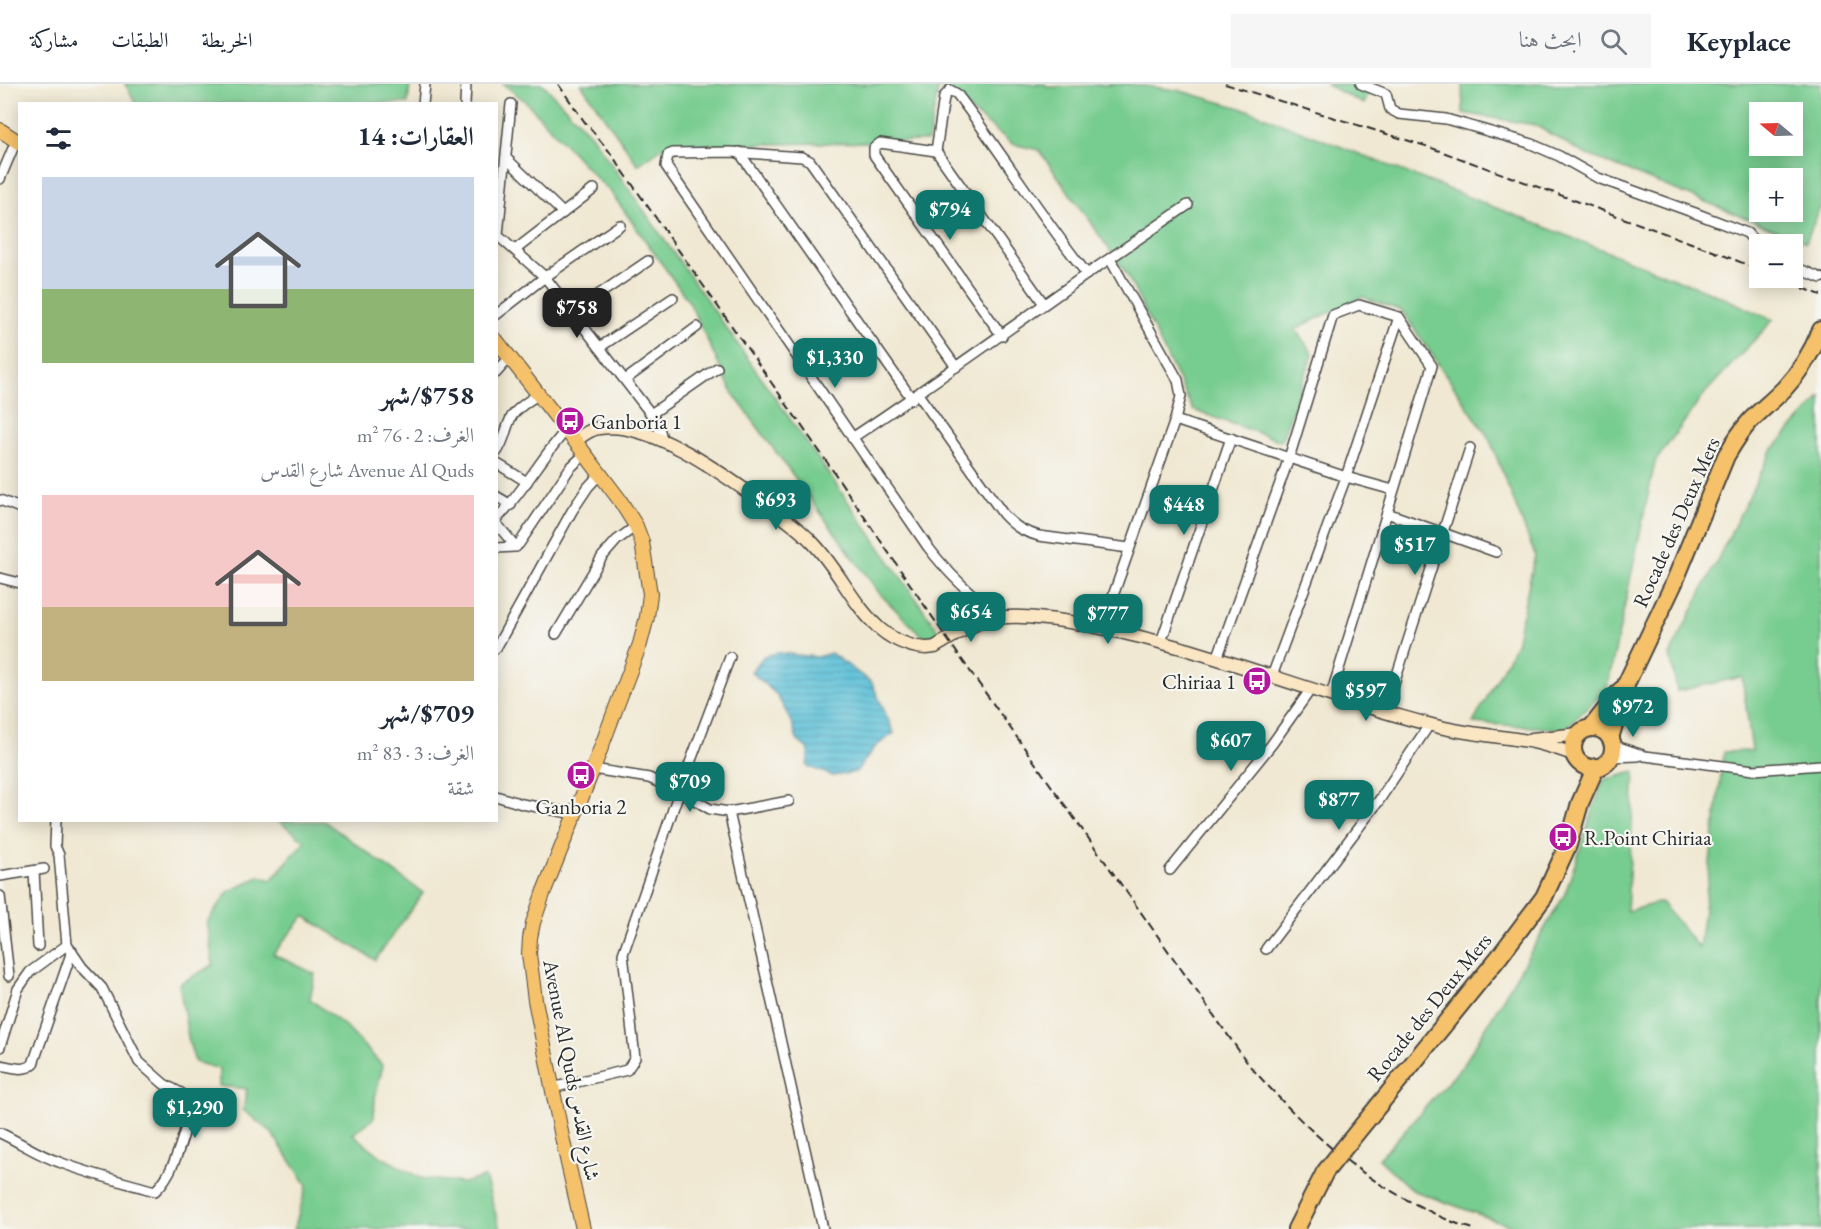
<!DOCTYPE html>
<html lang="ar">
<meta charset="utf-8">
<style>
body{margin:0;font-family:"EB Garamond",Amiri,serif;background:#f6f6f7;color:#1f2937;direction:rtl;height:100vh;display:flex;flex-direction:column;font-size:22px;white-space:nowrap}
*{box-sizing:border-box;margin:0}
p{font-size:20px;color:#747a83}
.icon{flex:none;width:33px;height:33px;fill:none;stroke:currentColor;stroke-width:2;stroke-linecap:round;stroke-linejoin:round}
.map{position:relative;flex:1;overflow:hidden;direction:ltr}
.drawer{position:absolute;left:18px;top:18px;width:480px;height:720px;display:flex;flex-direction:column;background:#fff;border-radius:0px;box-shadow:0 3px 15px #0003;direction:rtl}
.drawer>*{flex:none}
.needle{width:39px;rotate:289deg}
.tools{position:absolute;left:1749px;top:18px;display:grid;gap:12px}
.tools a{display:grid;place-items:center;width:54px;height:54px;border-radius:0px;background:#fff;box-shadow:0 3px 15px #0003;font-size:30px}
.price{position:absolute;translate:-50% -51px;padding:0 14px;border-radius:12px;background:#0f766e;color:#fff;font-size:20px;line-height:39px;filter:drop-shadow(0 2px 3px #0008)}
.price::after{content:'';position:absolute;left:50%;top:36px;width:18px;height:14px;margin-left:-9px;background:inherit;clip-path:polygon(0 0,100% 0,50% 100%)}
.price.selected{background:#222;color:#fff}
ul{padding:0;list-style:none}
li{display:grid;align-content:center;gap:12px;height:318px;padding:0 24px}
li span{display:grid;place-items:center;height:186px;border-radius:0px;color:#555}
li>.icon{margin-inline-start:auto}
span .icon{width:108px;height:108px;fill:#fffc;stroke-width:1}
li b{font-size:26px}
h2{display:flex;justify-content:space-between;align-items:center;height:72px;padding:0 24px;font-size:26px}
header{display:flex;align-items:center;gap:36px;box-sizing:border-box;height:84px;padding:0 30px;background:#fff;border-bottom:2px solid #e0e1e3}
header strong{font-size:28px}
nav{display:flex;gap:33px;margin-inline-start:auto;font-size:21px}
.search{width:420px;height:54px;background:#f6f6f7;display:flex;align-items:center;gap:15px;box-sizing:border-box;padding:0 21px;border-radius:0px;color:#747a83;font-size:22px}
.map>svg:first-child{display:block}
</style>
<header>
<strong>Keyplace</strong>
<div class="search"><svg class="icon" aria-label="search" viewBox="0 0 24 24"><circle cx="10" cy="10" r="6"/><path d="M15 15l6 6"/></svg>ابحث هنا</div>
<nav><a>الخريطة</a><a>الطبقات</a><a>مشاركة</a></nav>
</header>
<div class="map">
<svg width="1821" height="1145" viewBox="0 0 1821 1145">
<defs>
<pattern id="water-rules" width="6" height="5" patternUnits="userSpaceOnUse" patternTransform="scale(1.5)"><rect width="6" height="5" fill="#59bfd7"/><path d="M0 2.5h6" fill="none" stroke="#4a9baf"/></pattern>
</defs>
<rect width="100%" height="100%" fill="#f6f6f2"/>
<filter id="ink" filterUnits="userSpaceOnUse"><feTurbulence type="fractalNoise" baseFrequency=".0167" numOctaves="2"/><feDisplacementMap in="SourceGraphic" scale="12" xChannelSelector="R" yChannelSelector="G"/><feConvolveMatrix kernelMatrix="1 2 1 2 8 2 1 2 1" color-interpolation-filters="sRGB"/></filter>
<filter id="wash" filterUnits="userSpaceOnUse"><feTurbulence type="fractalNoise" baseFrequency=".008" numOctaves="4" result="noise"/><feDisplacementMap in="SourceGraphic" scale="24" xChannelSelector="R" yChannelSelector="G"/><feGaussianBlur stdDeviation="1.35" result="paint"/><feColorMatrix in="noise" values="0 0 0 0 0 0 0 0 0 0 0 0 0 0 0 0 0 1.4 0 .05"/><feComposite in="paint" operator="in"/></filter>
<g filter="url(#wash)">
<rect width="100%" height="100%" fill="#f0e8d2"/>
<g fill="#77cc8f" stroke="#517c5d" stroke-width="1.5" fill-rule="evenodd">
<polygon points="125,0 410,0 408,19 136,20"/>
<polygon points="503,0 543,0 591,51 940,549 931,553 922,552 880,510 732,308 689,218 610,107 596,94 525,17"/>
<polygon points="581,0 1045,0 1047,3 1129,0 1177,6 1248,26 1722,213 1773,236 1706,308 1655,378 1607,605 1565,645 1473,639 1516,560 1535,471 1489,354 1402,227 1362,213 1295,245 1313,270 1281,357 1193,326 1126,189 1039,66 1013,60 939,2 928,57 665,62 638,81"/>
<polygon points="1325,0 1373,0 1364,20"/>
<path d="M1462 0H1821V121L1806 158 1583 69 1535 41 1463 29ZM1760 28H1792V62H1760ZM1760 94H1792V128H1760Z"/>
<polygon points="1821,313 1821,1145 1519,1145 1412,1106 1379,1075 1464,980 1565,810 1603,696 1635,688 1627,827 1661,818 1699,864 1724,668 1752,667 1742,593 1677,607 1670,571 1772,366"/>
<polygon points="279,737 324,737 423,809 375,876 304,832 273,870 315,890 310,915 345,942 383,982 375,1013 374,1034 353,1050 382,1073 420,1094 463,1099 485,1093 500,1145 294,1145 307,1101 271,1048 243,1026 247,1005 219,1002 219,985 195,978 189,958 179,900 213,881 207,838 228,808 260,792 271,796 305,757"/>
</g>
<polygon fill="url(#water-rules)" stroke="#427581" stroke-width="1.5" points="778,569 817,573 831,569 872,599 894,649 875,663 856,688 833,692 807,682 809,666 797,656 792,638 776,610 751,588 764,572"/>
</g>
<g filter="url(#ink)">
<g fill="none" stroke-linecap="round" stroke-linejoin="round">
<g stroke="#494744" stroke-width="12">
<g id="street">
<polyline points="1361,0 1386,10 1390,25 1399,30 1446,35 1529,59 1559,72 1598,94 1695,129 1747,149 1760,164"/>
<polyline points="423,20 425,0"/>
<polyline points="465,20 466,0"/>
<polyline points="936,67 1044,220"/>
<polyline points="739,68 912,315"/>
<polyline points="506,74 563,129"/>
<polyline points="0,95 16,57"/>
<polyline points="496,150 545,193 654,334 659,344 663,358"/>
<polyline points="498,151 511,20"/>
<polyline points="515,166 594,105"/>
<polyline points="1792,182 1821,194"/>
<polyline points="1087,190 1188,121"/>
<polyline points="573,228 648,177"/>
<polyline points="496,231 545,193 620,141"/>
<polyline points="600,263 673,214"/>
<path d="M956 283 810 77 802 73 731 68 673 69 668 71 666 82 928 463C949 491 973 512 1000 534"/>
<polyline points="496,289 510,273"/>
<polyline points="625,296 697,243"/>
<path d="M918 310 1003 430C1015 443 1022 447 1039 452L1129 464"/>
<polyline points="651,330 717,284"/>
<polyline points="1175,336 1346,393 1393,406"/>
<path d="M852 354C932 301 1009 245 1087 190 1041 132 1002 69 957 10L950 6 944 13 936 67 880 59 874 64V71L1002 252"/>
<path d="M496 369C505 358 505 344 512 332 518 323 530 316 539 310"/>
<polyline points="496,379 527,398"/>
<polyline points="496,412 511,421"/>
<polyline points="0,416 20,424"/>
<polyline points="1387,429 1496,468"/>
<path d="M496 436C523 408 541 374 567 345"/>
<polyline points="496,439 516,463"/>
<polyline points="496,464 514,463 519,460 570,384 585,370"/>
<polyline points="0,494 20,499"/>
<polyline points="1102,543 1175,336 1181,312 1178,296 1110,175"/>
<polyline points="556,550 602,473 617,456 636,442"/>
<polyline points="1161,558 1231,354"/>
<polyline points="496,564 572,427 588,403 600,390"/>
<polyline points="1217,575 1289,374 1333,231 1359,221 1399,233 1432,282 1331,611"/>
<polyline points="1272,592 1346,393 1399,233"/>
<polyline points="1385,628 1470,364"/>
<polyline points="1613,661 1645,672 1754,686 1821,681"/>
<polyline points="1610,673 1638,672"/>
<polyline points="593,685 649,694 688,712 710,725 729,728 789,717"/>
<polyline points="496,712 522,720 575,730"/>
<polyline points="729,728 823,1145"/>
<polyline points="1170,786 1272,660 1311,605"/>
<polyline points="34,787 38,862"/>
<polyline points="0,792 44,785"/>
<polyline points="0,812 9,892"/>
<polyline points="1266,865 1378,718 1429,641"/>
<polyline points="0,963 18,905 30,888 67,861"/>
<path d="M0 981C11 983 25 988 33 980L72 867"/>
<polyline points="552,1004 627,986 635,974 623,870 679,708 730,573"/>
<path d="M0 1049C20 1058 38 1071 59 1078 90 1090 123 1098 155 1107 176 1088 183 1050 192 1023L191 1019 181 1009 164 1000 139 978 102 904 82 883 67 861 59 771 55 762 56 736"/>
</g>
</g>
<g stroke="#494744" stroke-width="15">
<g id="secondary">
<path d="M575 357C583 351 590 345 599 344 649 336 720 388 759 416 777 429 797 442 813 459 838 485 853 521 880 545 894 557 918 567 935 563 952 553 969 541 988 536 1010 530 1034 534 1056 536 1101 542 1145 554 1189 566 1269 590 1347 619 1428 640 1459 649 1491 651 1522 656 1540 658 1557 665 1574 670"/>
<polyline points="1532,655 1579,650"/>
</g>
</g>
<g stroke="#494744" stroke-width="16">
<g id="primary">
<polyline points="0,46 20,59"/>
<polyline points="496,256 585,370 619,415 636,442 642,458 650,510 647,533 640,560 593,685 544,807 533,839 530,854 529,870 535,916 562,1053 583,1145"/>
</g>
</g>
<g stroke="#494744" stroke-width="20">
<g id="highway">
<polyline points="1591,644 1621,606"/>
<circle cx="1593" cy="664" r="20"/>
<path d="M1610 654 1627 598 1674 499 1726 372C1733 360 1741 347 1750 337 1761 326 1773 316 1784 305 1800 288 1812 268 1821 246"/>
<polyline points="1349,1058 1499,873 1544,813 1568,761 1580,719 1596,683"/>
<polyline points="1296,1145 1325,1088"/>
</g>
</g>
<use href="#street" stroke="#fff" stroke-width="9"/>
<use href="#secondary" stroke="#fbe6c4" stroke-width="12"/>
<use href="#primary" stroke="#f5c16b" stroke-width="14"/>
<use href="#highway" stroke="#f5c16b" stroke-width="16"/>
<g stroke="#2b2b2b" stroke-width="2" stroke-dasharray="9 4.5" stroke-linecap="butt">
<path d="M558 0 584 37 609 67 827 378 948 556 1249 981C1302 1040 1347 1086 1419 1122 1437 1131 1454 1140 1474 1145"/>
<polyline points="1225,0 1429,63 1713,167 1760,186"/>
<polyline points="1777,194 1821,211"/>
</g>
<g stroke="#494744" stroke-width="20" stroke-linecap="butt">
<polyline id="highway-bridge" points="1325,1088 1349,1058"/>
</g>
<use href="#highway-bridge" stroke="#f5c16b" stroke-width="16"/>
</g>
</g>
<defs>
<g id="bus-disc" transform="scale(1.5)"><circle r="9.5" fill="#b5179e" stroke="#f6f6f2"/><path d="M-5-6H5V4H4V6H2V4H-2V6H-4V4H-5ZM-3.5-4V0h7V-4ZM-3.5 1.2v1.5H-2V1.2ZM2 1.2v1.5H3.5V1.2Z" fill="#fff"/></g>
</defs>
<g fill-rule="evenodd">
<use href="#bus-disc" x="570" y="337"/>
<use href="#bus-disc" x="1257" y="597"/>
<use href="#bus-disc" x="581" y="691"/>
<use href="#bus-disc" x="1563" y="753"/>
</g>
<g text-anchor="middle" dominant-baseline="central" stroke-width="4.5" stroke-linejoin="round" paint-order="stroke">
<g font-size="21" fill="#2b2b2b" stroke="#f6f6f2" text-anchor="start">
<text x="591" y="337">Ganboria 1</text>
<text x="1236" y="597" text-anchor="end">Chiriaa 1</text>
<text x="581" y="722" text-anchor="middle">Ganboria 2</text>
<text x="1584" y="753">R.Point Chiriaa</text>
</g>
<g font-size="21" fill="#2b2b2b" stroke="#f6f6f2">
<text transform="translate(1676 438) rotate(-66)">Rocade des Deux Mers</text>
<text transform="translate(1429 923) rotate(-51)">Rocade des Deux Mers</text>
<text transform="translate(572 986) rotate(79)">Avenue Al Quds شارع القدس</text>
</g>
</g>
</svg>
<div class="tools">
<a><svg class="needle" viewBox="-14 -14 28 28"><path d="M0-13l5 13h-10z" fill="#e53935"/><path d="M0 13l5-13h-10z" fill="#747a83"/></svg></a>
<a>+</a>
<a>−</a>
</div>
<b class="price" style="left:950px;top:157px">$794</b>
<b class="price selected" style="left:577px;top:255px">$758</b>
<b class="price" style="left:835px;top:305px">$1,330</b>
<b class="price" style="left:776px;top:447px">$693</b>
<b class="price" style="left:1184px;top:452px">$448</b>
<b class="price" style="left:1415px;top:492px">$517</b>
<b class="price" style="left:971px;top:559px">$654</b>
<b class="price" style="left:1108px;top:561px">$777</b>
<b class="price" style="left:1366px;top:638px">$597</b>
<b class="price" style="left:1633px;top:654px">$972</b>
<b class="price" style="left:1231px;top:688px">$607</b>
<b class="price" style="left:690px;top:729px">$709</b>
<b class="price" style="left:1339px;top:747px">$877</b>
<b class="price" style="left:195px;top:1055px">$1,290</b>
<section class="drawer">
<h2>العقارات: 14<svg class="icon" aria-label="filters" viewBox="0 0 24 24"><path d="M4 7h16M4 17h16"/><circle cx="9" cy="7" r="2"/><circle cx="15" cy="17" r="2"/></svg></h2>
<ul>
<li><span style="background:linear-gradient(#c9d6e8 60%,#8fb573 0)"><svg class="icon" aria-label="home" viewBox="0 0 24 24"><path d="M3 11l9-7 9 7M6 9v11h12V9"/></svg></span><div><b>$758/شهر</b><p>الغرف: 2 · 76 m²</p><p>Avenue Al Quds شارع القدس</p></div></li>
<li><span style="background:linear-gradient(#f6c9c9 60%,#c2b280 0)"><svg class="icon" aria-label="home" viewBox="0 0 24 24"><path d="M3 11l9-7 9 7M6 9v11h12V9"/></svg></span><div><b>$709/شهر</b><p>الغرف: 3 · 83 m²</p><p>شقة</p></div></li>
</ul>
</section>
</div>
